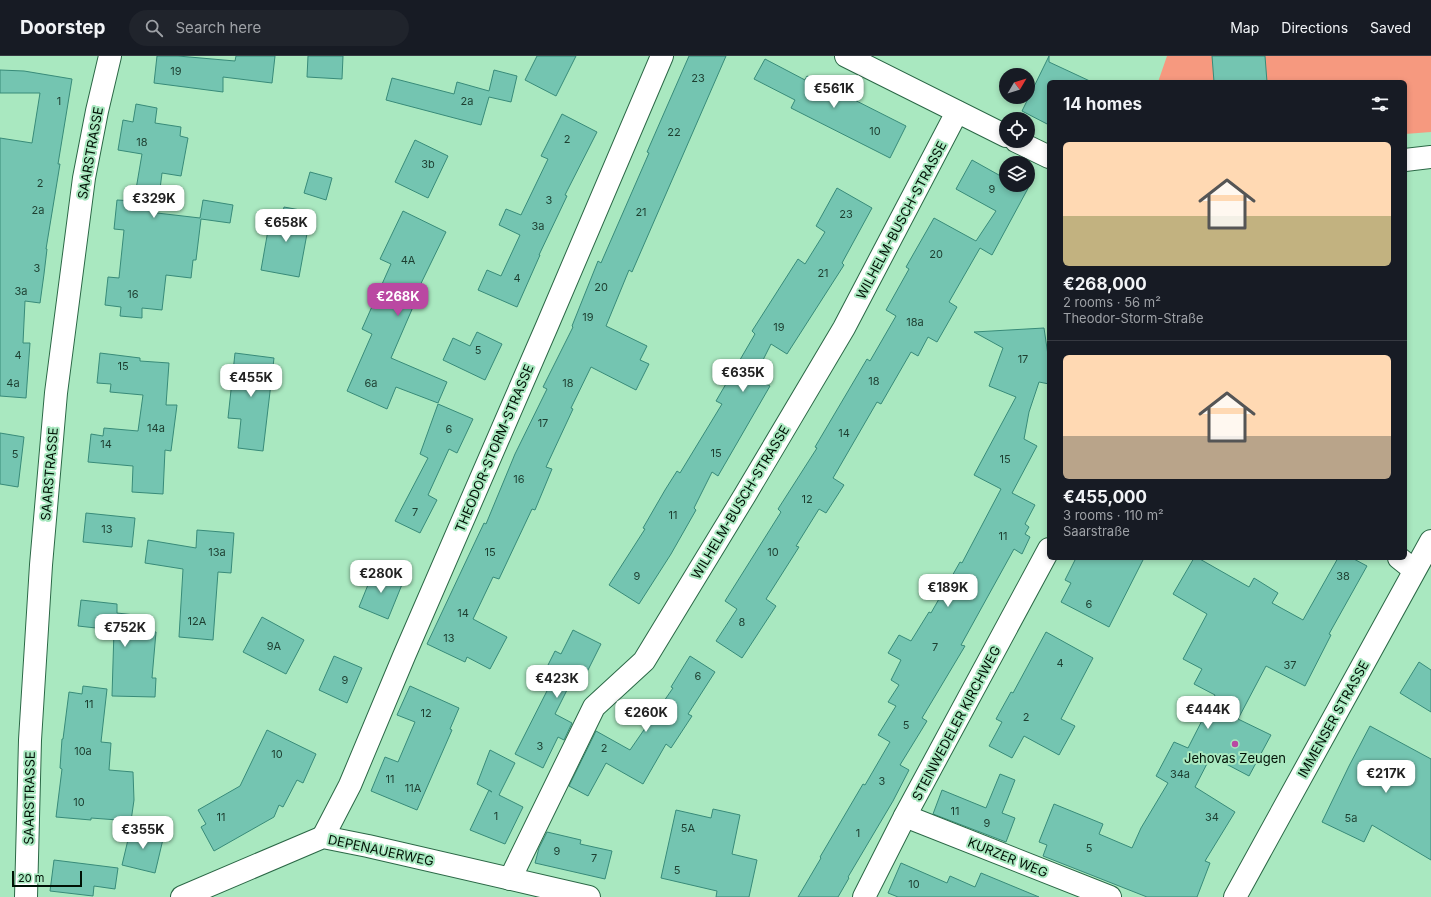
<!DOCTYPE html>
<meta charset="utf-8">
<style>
body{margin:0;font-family:Inter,sans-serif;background:#20242c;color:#f1f3f6;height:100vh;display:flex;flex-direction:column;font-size:15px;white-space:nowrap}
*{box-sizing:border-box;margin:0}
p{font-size:13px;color:#9ea1a6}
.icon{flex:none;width:22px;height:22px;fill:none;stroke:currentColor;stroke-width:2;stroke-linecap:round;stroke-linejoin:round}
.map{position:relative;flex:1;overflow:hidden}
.details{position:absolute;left:1047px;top:24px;width:360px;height:480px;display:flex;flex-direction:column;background:#171b24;border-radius:6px;box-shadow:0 2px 6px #0003}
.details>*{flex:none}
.needle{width:26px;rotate:52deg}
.buttons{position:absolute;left:999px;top:12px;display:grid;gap:8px}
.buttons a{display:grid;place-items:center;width:36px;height:36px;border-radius:50%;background:#171b24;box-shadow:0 2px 6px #0003;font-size:20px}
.scale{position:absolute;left:12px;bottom:10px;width:70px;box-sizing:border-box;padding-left:4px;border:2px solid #001105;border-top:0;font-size:11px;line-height:14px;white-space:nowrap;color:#001105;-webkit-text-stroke:3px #a9e8c0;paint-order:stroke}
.price{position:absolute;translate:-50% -34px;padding:0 9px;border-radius:8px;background:#fff;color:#222;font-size:13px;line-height:26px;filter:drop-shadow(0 1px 2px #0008)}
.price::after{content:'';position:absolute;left:50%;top:24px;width:12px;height:9px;margin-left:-6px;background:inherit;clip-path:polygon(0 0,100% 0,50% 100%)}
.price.selected{background:#ba48a2;color:#fff}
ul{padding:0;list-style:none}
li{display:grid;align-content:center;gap:8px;height:212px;padding:0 16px}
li+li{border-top:1px solid #363941}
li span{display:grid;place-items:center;height:124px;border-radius:6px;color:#555}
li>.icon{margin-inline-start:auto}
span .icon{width:72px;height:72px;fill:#fffc;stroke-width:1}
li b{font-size:17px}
h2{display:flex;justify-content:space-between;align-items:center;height:48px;padding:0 16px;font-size:17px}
header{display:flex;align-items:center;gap:24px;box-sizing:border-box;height:56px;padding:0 20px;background:#171b24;border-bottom:1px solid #363941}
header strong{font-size:19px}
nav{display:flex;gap:22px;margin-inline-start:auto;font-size:14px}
.search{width:280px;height:36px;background:#20242c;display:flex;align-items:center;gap:10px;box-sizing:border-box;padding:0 14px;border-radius:22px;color:#9ea1a6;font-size:15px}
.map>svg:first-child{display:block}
</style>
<header>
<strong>Doorstep</strong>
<div class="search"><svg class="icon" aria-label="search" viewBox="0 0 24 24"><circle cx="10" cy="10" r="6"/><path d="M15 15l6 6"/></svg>Search here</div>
<nav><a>Map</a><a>Directions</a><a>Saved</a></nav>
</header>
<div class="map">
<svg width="1431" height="841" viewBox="0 0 1431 841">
<rect width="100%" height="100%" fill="#a9e8c0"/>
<polygon fill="#f6997f" points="1167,0 1431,0 1431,76 1405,78 1405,26 1158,26"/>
<g fill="#74c5b1" stroke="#388b79">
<polygon points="157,0 178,0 235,5 236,0 275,0 272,27 223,21 223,36 154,27"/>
<polygon points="308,0 343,0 342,23 307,21"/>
<polygon points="537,0 576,0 556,40 525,24"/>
<polygon points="689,0 726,0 632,216 629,214 606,270 647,290 640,304 649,308 636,334 591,311 571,352 573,353 546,411 552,413 535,454 532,453 499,523 493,521 473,563 507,581 490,613 467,601 465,606 427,588 484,467 486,468 515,398 547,333 543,331 573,271 572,270 598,205 601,207 649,97 647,96"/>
<polygon points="1049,0 1049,6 1092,26 1049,26 1049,69 1022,55"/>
<polygon points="1212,0 1265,0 1267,26 1214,26"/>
<polygon points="765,3 805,24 807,20 906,70 890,102 791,52 795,44 754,23"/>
<polygon points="0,14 24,15 72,23 58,108 60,108 46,193 47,193 44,218 40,247 25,245 23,287 30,287 26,342 0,340 0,82 32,87 40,37 0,37"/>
<polygon points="494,14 517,20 511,46 489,41 481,69 386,44 392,22 454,38 457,26 489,35"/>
<polygon points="136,48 157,52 155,67 181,71 180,80 188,82 181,120 162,117 157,157 200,162 203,144 233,149 230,167 201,163 196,204 193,204 191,222 166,219 162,254 142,252 142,262 120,260 121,251 105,249 108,221 119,222 124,174 114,173 117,144 134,145 142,98 118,94 123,64 133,66"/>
<polygon points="562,58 597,76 565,139 567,140 539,199 540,199 517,251 478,234 487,214 501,220 520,179 499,169 506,153 521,159 548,103 541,100"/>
<polygon points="415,84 448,100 428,142 395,126"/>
<polygon points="972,104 1006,123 1006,129 1028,129 1028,123 1032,125 992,199 980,192 949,246 957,251 937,286 928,281 918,300 911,296 881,348 877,346 833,422 844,429 826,457 819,453 796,490 799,491 766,543 776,550 742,602 716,585 737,553 725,545 781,456 778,453 817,392 815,391 867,303 870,305 896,260 886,254 909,213 906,211 934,162 976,185 996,155 956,133"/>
<polygon points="310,116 332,122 326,144 304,137"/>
<polygon points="837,132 872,152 842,207 844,209 787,298 771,288 754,322 770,330 718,420 712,416 694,452 696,454 671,498 639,548 609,529 645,473 643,472 665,434 677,415 680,417 722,348 716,345 755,278 752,275 798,203 805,208 825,176 816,170"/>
<polygon points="284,151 311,156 299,221 261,214 270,163 281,165"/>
<polygon points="403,155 446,176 410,250 413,251 391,302 447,326 438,347 396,331 387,353 347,335 372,278 362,273 391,208 380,203"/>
<polygon points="1044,272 1049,306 1049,328 1039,326 1029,356 1024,383 1037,390 1012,437 1035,449 1025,468 1029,471 1025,478 1030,481 1022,498 1014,493 961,589 965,590 922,662 927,665 900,709 909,714 893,745 848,821 849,822 838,841 798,841 821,802 820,801 863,728 865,729 890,686 878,679 896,650 888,646 899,629 891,624 901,604 888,597 899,579 911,585 929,556 931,557 960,506 962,507 1001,433 974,419 1016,341 989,330 1003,292 974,276"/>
<polygon points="477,276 502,288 485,324 443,304 453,282 470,290"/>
<polygon points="100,297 140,302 140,305 169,307 166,349 177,349 171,395 165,394 163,438 132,436 133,410 88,406 91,378 103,380 104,372 138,375 143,339 110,336 111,328 97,327"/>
<polygon points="235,297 274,302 263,395 238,392 241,363 228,362"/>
<polygon points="438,348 473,363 457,397 449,393 428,439 437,444 420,477 395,465 428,402 420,398"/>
<polygon points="0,377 24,381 18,431 0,428"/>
<polygon points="86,457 135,462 132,491 83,486"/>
<polygon points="197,474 234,477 231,517 218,516 213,584 179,581 183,513 145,507 148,484 196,492"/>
<polygon points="1076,502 1144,502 1109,571 1061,546 1071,527 1065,524"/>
<polygon points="1194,502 1198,502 1249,531 1254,522 1278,537 1272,547 1303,564 1338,502 1352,502 1367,510 1329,578 1331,579 1305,630 1266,610 1238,663 1271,679 1249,720 1211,700 1195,731 1235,756 1205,805 1210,807 1197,841 1147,841 1043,800 1047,789 1039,786 1054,748 1103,768 1099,778 1132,792 1141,772 1168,727 1156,720 1174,686 1188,692 1215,639 1194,628 1202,613 1183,603 1207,558 1173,538"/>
<polygon points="374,514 403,526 388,563 359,551"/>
<polygon points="81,544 117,548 117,557 144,560 143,575 156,576 152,622 156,622 155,641 112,640 114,574 78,570"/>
<polygon points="262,561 304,584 286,618 243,596"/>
<polygon points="573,574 601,588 582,626 573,622 555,658 572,667 564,684 558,681 543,712 515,698 551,627 548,626 554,614 547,611 555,595 561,598"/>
<polygon points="1046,576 1093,602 1061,663 1075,670 1059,699 1024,680 1012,702 989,690 1002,666 996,663 1011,636 1013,637"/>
<polygon points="334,600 362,612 347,647 319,634"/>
<polygon points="690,600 715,616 688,658 692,660 671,692 666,688 643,728 606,707 588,740 569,730 596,675 630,694 673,632 671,631"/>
<polygon points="1419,606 1431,614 1431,656 1400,637"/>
<polygon points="83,630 107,633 101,686 111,687 109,714 133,716 134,744 131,765 91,762 91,764 56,761 62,713 60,712 62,683 63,683 69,636 82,638"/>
<polygon points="410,630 459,652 450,673 452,674 417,754 371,735 385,701 398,706 415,666 397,659"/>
<polygon points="1370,670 1431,703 1431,804 1372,769 1364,786 1322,766 1349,710"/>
<polygon points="267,674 316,698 303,727 297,724 283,751 279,749 274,761 214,795 201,771 206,768 198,754 240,730"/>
<polygon points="490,694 515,707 499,739 523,751 505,788 470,774 489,734 492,736 477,728"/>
<polygon points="1000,718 1015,724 1002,757 1015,762 1006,786 933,758 942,734 986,752"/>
<polygon points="713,753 740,759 732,798 757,804 749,841 716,841 717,835 661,822 676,754 711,762"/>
<polygon points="131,771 164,779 155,817 122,809"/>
<polygon points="547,776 581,784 580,788 612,795 605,823 535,807 539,792"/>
<polygon points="54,804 118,812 115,833 94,830 93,840 50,835"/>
<polygon points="901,807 947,827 950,820 975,831 981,817 1039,841 898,841 888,837"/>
</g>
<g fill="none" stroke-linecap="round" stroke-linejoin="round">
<g stroke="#2b6846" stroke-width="24">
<g id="minor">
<polyline points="846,0 1006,80"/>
<polyline points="1016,85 1049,101"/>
<polyline points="1405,104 1431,101"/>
<polyline points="1399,502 1414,514"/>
<polyline points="905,760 1110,841"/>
<polyline points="323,781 350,729 404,600 547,270 662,0"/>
<polyline points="510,823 594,651 644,605 745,439 844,272 957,56"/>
<polyline points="26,841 30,684 41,509 56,337 84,122 97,55 110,0"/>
<polyline points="182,841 323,781 368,790 589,841"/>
<polyline points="864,841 905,760 1049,493"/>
</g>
</g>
<g stroke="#2b6846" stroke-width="24">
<polyline id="secondary" points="1235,841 1431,485"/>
</g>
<use href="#minor" stroke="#fff" stroke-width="22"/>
<use href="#secondary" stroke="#fff" stroke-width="22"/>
</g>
<circle fill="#ba48a2" stroke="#a9e8c0" stroke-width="1.5" cx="1235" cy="688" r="4"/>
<g text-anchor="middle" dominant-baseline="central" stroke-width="4" stroke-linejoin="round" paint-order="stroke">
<g font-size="11" fill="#1d3e30">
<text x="176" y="15">19</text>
<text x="698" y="22">23</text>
<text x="59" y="45">1</text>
<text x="467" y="45">2a</text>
<text x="875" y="75">10</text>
<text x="674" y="76">22</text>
<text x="567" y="83">2</text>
<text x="142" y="86">18</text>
<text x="428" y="108">3b</text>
<text x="40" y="127">2</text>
<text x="992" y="133">9</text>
<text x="549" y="144">3</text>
<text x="38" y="154">2a</text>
<text x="641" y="156">21</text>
<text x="846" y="158">23</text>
<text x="538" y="170">3a</text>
<text x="936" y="198">20</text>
<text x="408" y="204">4A</text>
<text x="37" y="212">3</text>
<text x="823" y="217">21</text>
<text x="517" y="222">4</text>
<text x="601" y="231">20</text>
<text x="21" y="235">3a</text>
<text x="133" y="238">16</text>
<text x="588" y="261">19</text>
<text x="915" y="266">18a</text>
<text x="779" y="271">19</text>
<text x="478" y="294">5</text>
<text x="18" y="299">4</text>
<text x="1023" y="303">17</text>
<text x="123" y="310">15</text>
<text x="874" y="325">18</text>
<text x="13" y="327">4a</text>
<text x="371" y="327">6a</text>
<text x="568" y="327">18</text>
<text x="543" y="367">17</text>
<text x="156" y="372">14a</text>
<text x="449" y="373">6</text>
<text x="844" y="377">14</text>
<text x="106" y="388">14</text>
<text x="716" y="397">15</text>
<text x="15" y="398">5</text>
<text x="1005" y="403">15</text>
<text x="519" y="423">16</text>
<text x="807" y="443">12</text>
<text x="415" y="456">7</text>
<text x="673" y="459">11</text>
<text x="107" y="473">13</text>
<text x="1003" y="480">11</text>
<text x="217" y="496">13a</text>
<text x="490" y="496">15</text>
<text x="773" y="496">10</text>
<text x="637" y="520">9</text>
<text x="1343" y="520">38</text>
<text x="1089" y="548">6</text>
<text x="463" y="557">14</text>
<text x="197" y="565">12A</text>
<text x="742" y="566">8</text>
<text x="449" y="582">13</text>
<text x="274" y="590">9A</text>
<text x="935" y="591">7</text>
<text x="1060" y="607">4</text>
<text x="1290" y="609">37</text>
<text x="698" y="620">6</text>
<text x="345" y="624">9</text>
<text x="89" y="648">11</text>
<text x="426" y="657">12</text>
<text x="1026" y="661">2</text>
<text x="906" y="669">5</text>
<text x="540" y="690">3</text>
<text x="604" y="692">2</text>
<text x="83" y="695">10a</text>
<text x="277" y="698">10</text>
<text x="1180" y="718">34a</text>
<text x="390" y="723">11</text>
<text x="882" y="725">3</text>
<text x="413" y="732">11A</text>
<text x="79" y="746">10</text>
<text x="955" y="755">11</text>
<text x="496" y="760">1</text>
<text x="221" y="761">11</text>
<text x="1212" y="761">34</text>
<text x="1351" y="762">5a</text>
<text x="987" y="767">9</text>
<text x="688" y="772">5A</text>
<text x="858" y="777">1</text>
<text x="1089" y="792">5</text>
<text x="557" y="795">9</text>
<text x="594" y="802">7</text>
<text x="677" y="814">5</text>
<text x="914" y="828">10</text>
</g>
<g font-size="13" fill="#001105" stroke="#a9e8c0">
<text transform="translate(90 97) rotate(-80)">SAARSTRASSE</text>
<text transform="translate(901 164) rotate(-62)">WILHELM-BUSCH-STRASSE</text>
<text transform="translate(494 392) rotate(-67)">THEODOR-STORM-STRASSE</text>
<text transform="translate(49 418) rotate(-85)">SAARSTRASSE</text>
<text transform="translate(740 446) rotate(-59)">WILHELM-BUSCH-STRASSE</text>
<text transform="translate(1333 663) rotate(-61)">IMMENSER STRASSE</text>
<text transform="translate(956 667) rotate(-62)">STEINWEDELER KIRCHWEG</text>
<text transform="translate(29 742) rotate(-89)">SAARSTRASSE</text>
<text transform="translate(381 794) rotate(12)">DEPENAUERWEG</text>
<text transform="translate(1008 801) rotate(22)">KURZER WEG</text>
</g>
<g font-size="13" fill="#001105" stroke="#a9e8c0">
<text x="1235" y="702">Jehovas Zeugen</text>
</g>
</g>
</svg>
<div class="buttons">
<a><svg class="needle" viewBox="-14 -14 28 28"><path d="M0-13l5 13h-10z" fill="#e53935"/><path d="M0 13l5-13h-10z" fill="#9ea1a6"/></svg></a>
<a><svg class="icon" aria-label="locate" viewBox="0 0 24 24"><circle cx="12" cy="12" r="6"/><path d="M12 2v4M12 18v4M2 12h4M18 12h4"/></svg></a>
<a><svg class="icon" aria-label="layers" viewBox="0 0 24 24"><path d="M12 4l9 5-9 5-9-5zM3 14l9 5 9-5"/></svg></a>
</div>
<div class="scale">20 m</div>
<b class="price" style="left:834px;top:53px">€561K</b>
<b class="price" style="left:154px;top:163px">€329K</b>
<b class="price" style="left:286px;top:187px">€658K</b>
<b class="price selected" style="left:398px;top:261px">€268K</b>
<b class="price" style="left:743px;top:337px">€635K</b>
<b class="price" style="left:251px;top:342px">€455K</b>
<b class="price" style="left:381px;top:538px">€280K</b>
<b class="price" style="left:948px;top:552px">€189K</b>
<b class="price" style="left:125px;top:592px">€752K</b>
<b class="price" style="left:557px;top:643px">€423K</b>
<b class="price" style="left:1208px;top:674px">€444K</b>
<b class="price" style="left:646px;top:677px">€260K</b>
<b class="price" style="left:1386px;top:738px">€217K</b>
<b class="price" style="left:143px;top:794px">€355K</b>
<section class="details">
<h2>14 homes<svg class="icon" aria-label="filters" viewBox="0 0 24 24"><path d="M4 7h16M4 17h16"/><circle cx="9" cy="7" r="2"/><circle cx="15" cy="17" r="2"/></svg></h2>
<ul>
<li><span style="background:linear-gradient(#ffd9b3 60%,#c2b280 0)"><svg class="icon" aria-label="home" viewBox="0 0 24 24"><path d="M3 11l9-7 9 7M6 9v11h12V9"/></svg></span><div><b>€268,000</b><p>2 rooms · 56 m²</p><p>Theodor-Storm-Straße</p></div></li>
<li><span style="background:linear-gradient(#ffd9b3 65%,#b9a48a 0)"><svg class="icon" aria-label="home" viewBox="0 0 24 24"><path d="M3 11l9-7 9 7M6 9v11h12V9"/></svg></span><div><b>€455,000</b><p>3 rooms · 110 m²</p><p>Saarstraße</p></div></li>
</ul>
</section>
</div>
